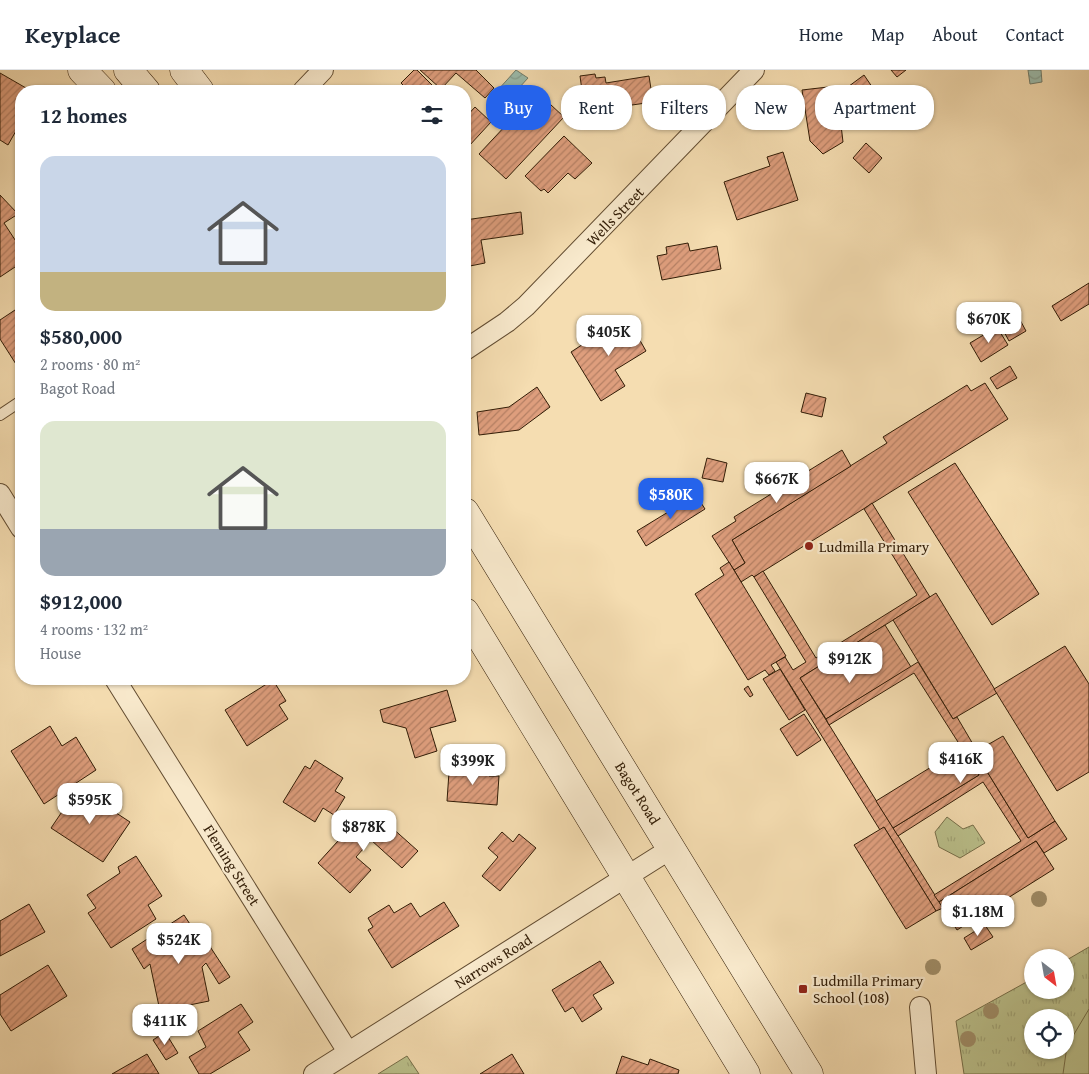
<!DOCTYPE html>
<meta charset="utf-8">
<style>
body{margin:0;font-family:"Gentium Book Plus",serif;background:#f6f6f7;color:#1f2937;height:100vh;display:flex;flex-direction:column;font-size:19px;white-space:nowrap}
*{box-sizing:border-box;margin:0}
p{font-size:16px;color:#747a83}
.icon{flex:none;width:28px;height:28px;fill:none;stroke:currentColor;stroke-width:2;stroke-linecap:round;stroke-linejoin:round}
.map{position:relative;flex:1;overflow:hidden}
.details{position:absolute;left:15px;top:15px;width:456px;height:600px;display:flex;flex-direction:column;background:#fff;border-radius:20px;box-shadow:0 1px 4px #0004}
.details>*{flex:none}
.banner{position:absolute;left:486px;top:15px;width:475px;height:45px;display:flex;gap:10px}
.needle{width:32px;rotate:149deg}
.tools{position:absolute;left:1024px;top:879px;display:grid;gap:10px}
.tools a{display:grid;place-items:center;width:50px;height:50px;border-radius:50%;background:#fff;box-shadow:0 1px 4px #0004;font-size:25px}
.price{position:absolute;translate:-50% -42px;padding:0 11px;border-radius:10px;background:#fff;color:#222;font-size:16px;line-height:32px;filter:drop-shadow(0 1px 2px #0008)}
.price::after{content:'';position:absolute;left:50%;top:30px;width:15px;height:11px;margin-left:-8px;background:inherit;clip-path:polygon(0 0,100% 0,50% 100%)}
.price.selected{background:#2563eb;color:#fff}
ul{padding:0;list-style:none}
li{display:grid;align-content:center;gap:10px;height:265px;padding:0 25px}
li span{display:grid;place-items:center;height:155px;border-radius:15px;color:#555}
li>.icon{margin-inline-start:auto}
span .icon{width:90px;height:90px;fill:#fffc;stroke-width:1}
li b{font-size:21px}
h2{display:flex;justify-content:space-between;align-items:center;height:60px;padding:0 25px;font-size:21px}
.chip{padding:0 18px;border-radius:20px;background:#fff;box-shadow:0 1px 4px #0004;font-size:18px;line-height:45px}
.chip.selected{background:#2563eb;color:#fff}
header{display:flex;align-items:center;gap:30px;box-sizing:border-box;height:70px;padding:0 25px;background:#fff;border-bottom:1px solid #e0e1e3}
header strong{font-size:24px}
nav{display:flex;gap:28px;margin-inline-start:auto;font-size:18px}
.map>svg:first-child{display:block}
</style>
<header>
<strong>Keyplace</strong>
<nav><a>Home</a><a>Map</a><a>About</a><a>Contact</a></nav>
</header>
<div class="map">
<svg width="1089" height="1004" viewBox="0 0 1089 1004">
<defs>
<pattern id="park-tufts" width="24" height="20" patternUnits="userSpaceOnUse" patternTransform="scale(1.25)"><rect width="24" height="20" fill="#bbc18c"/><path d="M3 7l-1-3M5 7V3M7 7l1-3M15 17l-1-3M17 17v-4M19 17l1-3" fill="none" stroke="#a1a577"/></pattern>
<pattern id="water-waves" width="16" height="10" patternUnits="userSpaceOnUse" patternTransform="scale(1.25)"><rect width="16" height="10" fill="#9cbcac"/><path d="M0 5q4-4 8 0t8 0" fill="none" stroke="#87a192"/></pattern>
<pattern id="building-hatch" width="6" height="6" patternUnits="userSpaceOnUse" patternTransform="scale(1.25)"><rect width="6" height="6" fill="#de9e7d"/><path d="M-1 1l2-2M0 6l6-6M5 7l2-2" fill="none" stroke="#b58064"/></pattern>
</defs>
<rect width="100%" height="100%" fill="#f5ddb1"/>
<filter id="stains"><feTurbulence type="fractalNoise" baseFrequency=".004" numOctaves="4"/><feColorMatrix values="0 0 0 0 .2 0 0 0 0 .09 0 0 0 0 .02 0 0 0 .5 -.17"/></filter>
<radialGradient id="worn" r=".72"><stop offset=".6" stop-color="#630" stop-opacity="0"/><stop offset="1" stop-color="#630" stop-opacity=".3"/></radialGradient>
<g fill="url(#park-tufts)" stroke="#766e49" fill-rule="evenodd">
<polygon points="947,747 963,759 973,755 985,773 960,788 939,777 935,762"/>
<path d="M1089 877V1004H964L956 951 1032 909V920H1065V891ZM1032 948H1065V980H1032Z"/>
<polygon points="407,986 419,1004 378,1004"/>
</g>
<polygon fill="#bbc18c" stroke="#766e49" points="1089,939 1089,1004 1063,1004 1067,976"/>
<g fill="url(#water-waves)" stroke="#717c6a">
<polygon points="516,0 528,8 508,30 497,21"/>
<polygon points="1028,0 1041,0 1042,12 1030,14"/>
</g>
<g fill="url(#building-hatch)" stroke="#311c06">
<polygon points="414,0 417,0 436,19 409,21 401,13"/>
<polygon points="420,0 476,0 494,18 485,28 456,3 441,19"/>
<polygon points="891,0 906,0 897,7"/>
<polygon points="0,3 26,18 25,21 21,21 21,52 8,75 0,70"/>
<polygon points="595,4 596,8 605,7 606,13 649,6 653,32 611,38 611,46 586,50 580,6"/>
<polygon points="864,5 881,30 847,54 841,55 843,72 823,84 810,71 802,20 828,17 830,26 837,25"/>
<polygon points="537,22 564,47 506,109 479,84"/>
<polygon points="475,37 491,52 469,76 465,72 465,48"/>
<polygon points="564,66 592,93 575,109 568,103 548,123 544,119 541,121 525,106"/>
<polygon points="866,73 882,88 869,103 853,88"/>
<polygon points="783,82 798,130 737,150 724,112 770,96 767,87"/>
<polygon points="0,125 18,144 4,153 21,179 21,193 0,207"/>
<polygon points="521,142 523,164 481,170 485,193 465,197 465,150"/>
<polygon points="688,173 690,181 717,176 721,199 662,210 657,186 667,184 666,177"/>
<polygon points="1089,213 1089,234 1061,251 1052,236"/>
<polygon points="21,236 21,302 0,269 0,250"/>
<polygon points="626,246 646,281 615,300 625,316 601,331 571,282"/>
<polygon points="1019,248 1026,261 1009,271 1002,258"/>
<polygon points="997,257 1008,275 981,292 970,273"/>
<polygon points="1010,296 1017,308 997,319 990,308"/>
<polygon points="985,313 1008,349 754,507 752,505 741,512 734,500 745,493 732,470 887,373 883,367 967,315 971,321"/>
<polygon points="537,317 550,337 519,360 479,365 477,342 509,337"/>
<polygon points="806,323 826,328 822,347 801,342"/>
<polygon points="842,380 851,396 732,470 745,493 734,500 712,466 736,451 734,447"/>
<polygon points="707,388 727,393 723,412 702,408"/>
<polygon points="955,393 1039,524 992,555 908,422"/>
<polygon points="696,425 705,439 646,476 637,461"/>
<polygon points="872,433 930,527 800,608 943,838 936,841 884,757 880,760 776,592 785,587 793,600 806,592 754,507 763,501 816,588 917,525 864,439"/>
<polygon points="729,492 786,586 771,595 775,601 769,605 765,600 748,610 695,524 724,505 720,498"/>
<polygon points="936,523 997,623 953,649 893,550"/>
<polygon points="885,555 911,597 826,649 800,608"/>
<polygon points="1065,576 1089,614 1089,702 1057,721 994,619"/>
<polygon points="918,592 953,649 957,647 977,681 975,682 1028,768 1055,751 1067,769 1044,783 1036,771 939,832 934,825 1021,771 983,712 898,766 893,758 979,705 914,603 829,655 826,649"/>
<polygon points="780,599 805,640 789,650 763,609"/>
<polygon points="273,610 286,631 279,635 288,649 247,676 225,640"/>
<polygon points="748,616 753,625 750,627 744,619"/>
<polygon points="447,620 456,651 430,658 437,681 415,688 406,658 383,652 380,640"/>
<polygon points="804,644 821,670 797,686 780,659"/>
<polygon points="50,656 62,676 76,667 96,700 44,734 11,681"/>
<polygon points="1003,666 1055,751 1028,768 975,682"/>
<polygon points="962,678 979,705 893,758 876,731"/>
<polygon points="315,690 343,708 335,721 345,727 334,745 323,738 315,752 283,732 305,696 310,699"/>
<polygon points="459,696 490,699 489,706 499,706 497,735 447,731 449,702 459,703"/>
<polygon points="78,718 130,752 103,792 51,758"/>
<polygon points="381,748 418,781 402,798 371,770 356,787 371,800 350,823 318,793 357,750 369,761"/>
<polygon points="884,757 936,841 906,859 854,775"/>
<polygon points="502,762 513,772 519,764 536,778 500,821 482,806 498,787 488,778"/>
<polygon points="1036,771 1054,799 957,860 939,832"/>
<polygon points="136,786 162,826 148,835 156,849 111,878 88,843 96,838 87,825 120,803 118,797"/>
<polygon points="444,832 459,856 392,898 368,860 373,857 368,848 389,835 394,843 411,833 420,847"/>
<polygon points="29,834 45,862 0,886 0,851"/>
<polygon points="184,845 203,874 207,872 230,907 219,914 206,893 202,897 209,931 160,941 150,894 144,899 132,879"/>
<polygon points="985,855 993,867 971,880 964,868"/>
<polygon points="600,891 614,913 593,925 602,939 582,952 573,937 565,942 552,920"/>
<polygon points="48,895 67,926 11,961 0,944 0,925"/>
<polygon points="241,934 253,952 238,962 250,980 210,1004 199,1004 189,987 206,977 198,961"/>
<polygon points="165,962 178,983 166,990 153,970"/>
<polygon points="147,984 159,1004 112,1004"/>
<polygon points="512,984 524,1004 480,1004"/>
<polygon points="622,986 648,995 650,989 679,1000 678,1004 616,1004"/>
</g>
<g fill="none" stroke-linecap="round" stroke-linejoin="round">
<g stroke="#624c31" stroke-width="12">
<polyline id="lane" points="0,345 21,331"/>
</g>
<g stroke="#624c31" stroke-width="22">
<g id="street">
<polyline points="303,21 323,0"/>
<polyline points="465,280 507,252 526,236 754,0"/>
<polyline points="0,424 21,458"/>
<polyline points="115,609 348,982"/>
<polyline points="920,937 926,1004"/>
<polyline points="314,1004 672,778"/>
</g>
</g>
<g stroke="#311c06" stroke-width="29">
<g id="secondary">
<polyline points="82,0 102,21"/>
<polyline points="128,0 146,21"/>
<polyline points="184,0 200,21"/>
<polyline points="465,442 809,1004"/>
<polyline points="465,542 746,1004"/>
</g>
</g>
<use href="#lane" stroke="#f8e9cc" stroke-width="10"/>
<use href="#street" stroke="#f8e9cc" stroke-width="20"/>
<use href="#secondary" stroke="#f8e9cc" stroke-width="28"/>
</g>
<g fill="#a08e69">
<circle cx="1039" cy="829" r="8"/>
<circle cx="933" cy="897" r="8"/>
<circle cx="991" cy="941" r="8"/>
<circle cx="968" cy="969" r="8"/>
</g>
<g fill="#8f2418" stroke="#f8e9cc" stroke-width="2">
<circle cx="809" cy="476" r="5"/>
<rect x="798" y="914" width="10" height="10" rx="2.5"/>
</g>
<g text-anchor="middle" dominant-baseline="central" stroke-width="4.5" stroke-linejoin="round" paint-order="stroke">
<g font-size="15" fill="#311c06" stroke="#f8e9cc">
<text transform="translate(615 146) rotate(-46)">Wells Street</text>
<text transform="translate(638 723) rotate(58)">Bagot Road</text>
<text transform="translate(232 795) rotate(58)">Fleming Street</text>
<text transform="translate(493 891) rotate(-32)">Narrows Road</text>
</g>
<g font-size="15" fill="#311c06" stroke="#f8e9cc" text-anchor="start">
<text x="819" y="476">Ludmilla Primary</text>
<text x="813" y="910">Ludmilla Primary<tspan x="813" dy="17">School (108)</tspan></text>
</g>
</g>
<rect width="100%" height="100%" filter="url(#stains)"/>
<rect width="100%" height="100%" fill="url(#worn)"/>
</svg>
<div class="tools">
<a><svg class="needle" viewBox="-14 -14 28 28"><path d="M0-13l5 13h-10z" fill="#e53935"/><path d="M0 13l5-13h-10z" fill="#747a83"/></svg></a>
<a><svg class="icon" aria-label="locate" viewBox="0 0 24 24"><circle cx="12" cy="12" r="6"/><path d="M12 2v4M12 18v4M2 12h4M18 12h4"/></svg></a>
</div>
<b class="price" style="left:989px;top:274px">$670K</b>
<b class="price" style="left:609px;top:287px">$405K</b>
<b class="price" style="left:777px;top:434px">$667K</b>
<b class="price selected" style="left:671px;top:450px">$580K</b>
<b class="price" style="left:850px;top:614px">$912K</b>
<b class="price" style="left:961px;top:714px">$416K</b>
<b class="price" style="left:473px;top:716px">$399K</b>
<b class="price" style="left:90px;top:755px">$595K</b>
<b class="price" style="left:364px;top:782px">$878K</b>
<b class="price" style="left:978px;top:867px">$1.18M</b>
<b class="price" style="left:179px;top:895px">$524K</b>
<b class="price" style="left:165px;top:976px">$411K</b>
<div class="banner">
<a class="chip selected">Buy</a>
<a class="chip">Rent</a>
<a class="chip">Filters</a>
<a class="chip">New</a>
<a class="chip">Apartment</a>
</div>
<section class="details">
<h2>12 homes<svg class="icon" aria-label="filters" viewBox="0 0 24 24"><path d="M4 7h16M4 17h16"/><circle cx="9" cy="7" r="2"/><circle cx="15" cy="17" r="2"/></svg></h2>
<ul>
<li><span style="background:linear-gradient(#c9d6e8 75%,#c2b280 0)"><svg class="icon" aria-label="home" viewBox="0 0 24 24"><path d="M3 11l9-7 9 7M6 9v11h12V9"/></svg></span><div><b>$580,000</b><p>2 rooms · 80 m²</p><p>Bagot Road</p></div></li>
<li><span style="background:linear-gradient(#dfe7d0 70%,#9aa5b1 0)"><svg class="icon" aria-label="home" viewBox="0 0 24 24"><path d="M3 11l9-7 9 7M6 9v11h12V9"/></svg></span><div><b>$912,000</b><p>4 rooms · 132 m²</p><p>House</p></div></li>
</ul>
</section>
</div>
